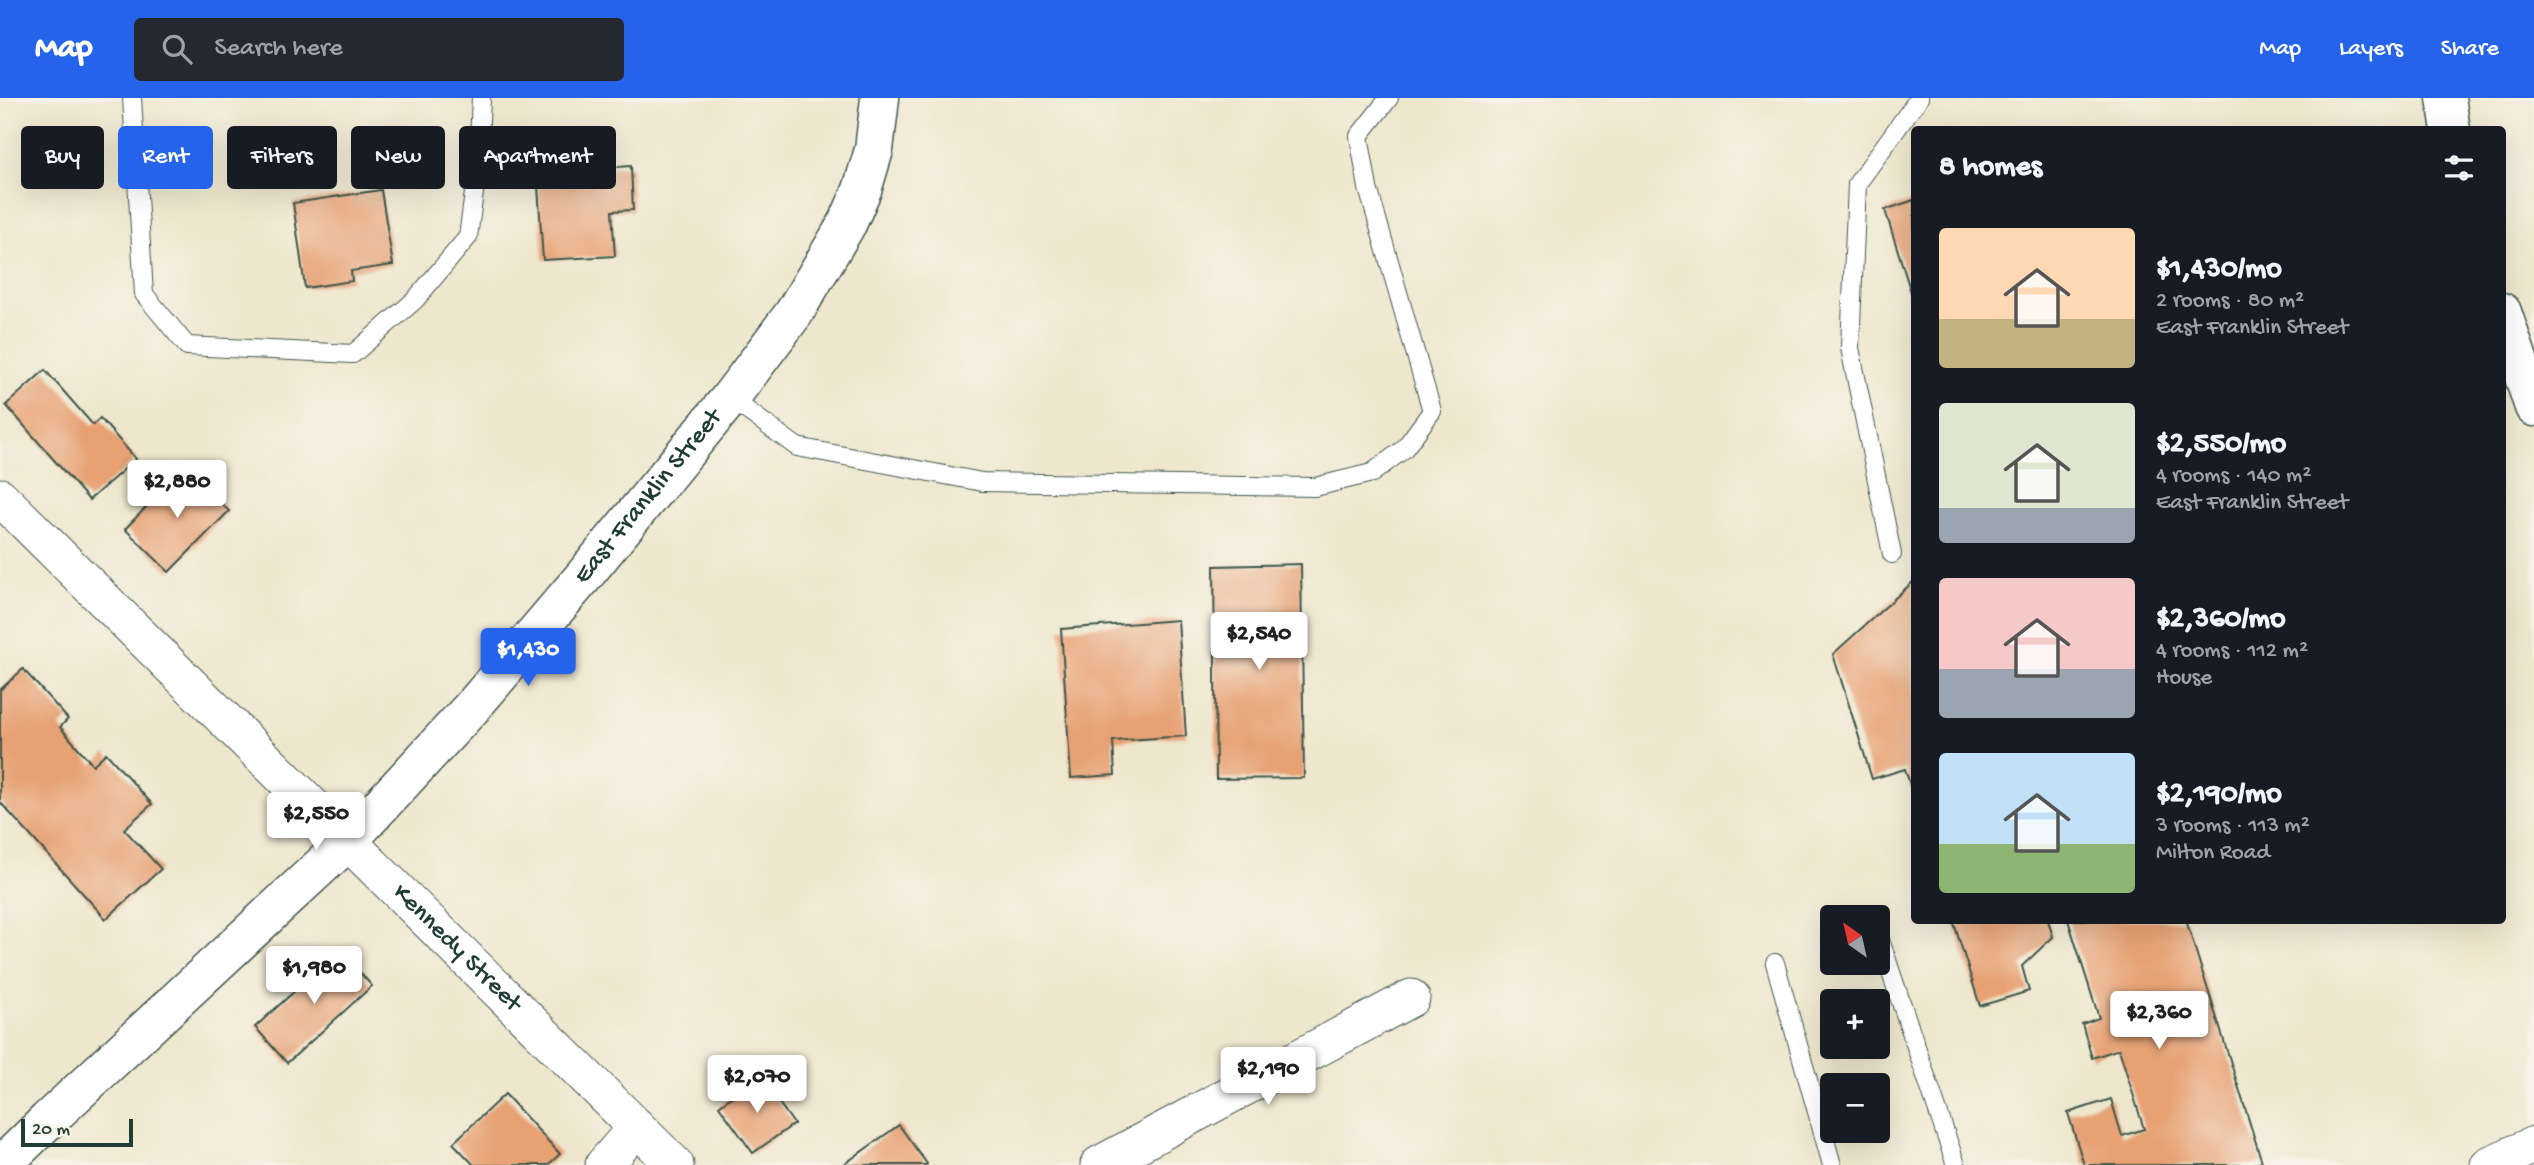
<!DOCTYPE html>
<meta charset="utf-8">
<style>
body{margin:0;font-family:"Gochi Hand",sans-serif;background:#242831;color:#f1f3f6;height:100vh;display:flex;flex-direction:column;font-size:26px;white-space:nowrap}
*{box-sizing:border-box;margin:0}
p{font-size:23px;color:#9ea1a6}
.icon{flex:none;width:38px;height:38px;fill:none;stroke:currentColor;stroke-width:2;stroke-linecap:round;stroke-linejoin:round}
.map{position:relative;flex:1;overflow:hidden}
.details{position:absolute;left:1911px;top:28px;width:595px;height:798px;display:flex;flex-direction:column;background:#171b24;border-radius:7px;box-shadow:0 7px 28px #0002}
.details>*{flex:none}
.top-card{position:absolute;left:21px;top:28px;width:665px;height:63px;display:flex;gap:14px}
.needle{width:46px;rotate:326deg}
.controls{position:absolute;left:1820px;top:807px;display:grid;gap:14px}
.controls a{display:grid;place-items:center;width:70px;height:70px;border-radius:7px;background:#171b24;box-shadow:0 7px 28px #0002;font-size:35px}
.scale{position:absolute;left:21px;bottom:18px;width:112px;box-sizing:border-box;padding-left:7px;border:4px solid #1f3d34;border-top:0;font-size:19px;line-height:24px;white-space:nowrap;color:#1f3d34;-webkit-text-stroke:5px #f7f3e8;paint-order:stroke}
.price{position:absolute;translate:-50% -60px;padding:0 16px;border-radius:7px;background:#fff;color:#222;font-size:23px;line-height:46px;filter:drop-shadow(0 2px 4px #0008)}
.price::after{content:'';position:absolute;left:50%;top:42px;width:21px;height:16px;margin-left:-10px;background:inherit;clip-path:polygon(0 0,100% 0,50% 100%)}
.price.selected{background:#2563eb;color:#fff}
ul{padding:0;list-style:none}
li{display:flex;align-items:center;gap:21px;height:175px;padding:0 28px}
li span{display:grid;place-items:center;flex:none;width:196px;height:140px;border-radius:7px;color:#555}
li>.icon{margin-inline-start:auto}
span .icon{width:84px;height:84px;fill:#fffc;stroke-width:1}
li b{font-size:30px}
h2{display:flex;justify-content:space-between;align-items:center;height:84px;padding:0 28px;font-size:30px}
.pill{padding:0 24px;border-radius:7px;background:#171b24;box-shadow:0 7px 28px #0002;font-size:24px;line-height:63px}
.pill.selected{background:#2563eb;color:#fff}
header{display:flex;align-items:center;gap:42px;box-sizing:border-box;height:98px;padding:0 35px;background:#2563eb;color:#fff}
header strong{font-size:33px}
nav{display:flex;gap:38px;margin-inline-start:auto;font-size:24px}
.search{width:490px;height:63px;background:#242831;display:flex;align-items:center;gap:18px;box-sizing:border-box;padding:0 24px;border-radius:7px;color:#9ea1a6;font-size:26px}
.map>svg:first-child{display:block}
</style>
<header>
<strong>Map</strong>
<div class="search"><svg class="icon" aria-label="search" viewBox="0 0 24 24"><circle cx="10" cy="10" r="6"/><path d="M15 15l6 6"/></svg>Search here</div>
<nav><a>Map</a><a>Layers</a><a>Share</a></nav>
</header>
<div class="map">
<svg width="2534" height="1067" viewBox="0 0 2534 1067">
<rect width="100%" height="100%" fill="#f7f3e8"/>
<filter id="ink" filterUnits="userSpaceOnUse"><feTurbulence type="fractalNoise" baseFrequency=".0143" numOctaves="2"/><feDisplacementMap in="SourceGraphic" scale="14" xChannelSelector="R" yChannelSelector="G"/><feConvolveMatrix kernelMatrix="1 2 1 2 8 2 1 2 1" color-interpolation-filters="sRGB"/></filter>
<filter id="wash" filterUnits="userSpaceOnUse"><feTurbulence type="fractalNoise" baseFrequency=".00686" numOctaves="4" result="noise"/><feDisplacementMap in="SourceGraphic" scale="28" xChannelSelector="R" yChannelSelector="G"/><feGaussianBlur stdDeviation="1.57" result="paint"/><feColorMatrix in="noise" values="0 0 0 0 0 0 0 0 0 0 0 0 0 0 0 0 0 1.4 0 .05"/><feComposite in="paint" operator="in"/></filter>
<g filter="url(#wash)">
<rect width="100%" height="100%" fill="#eee7cd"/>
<g id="blocks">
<g fill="#e7a173">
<polygon points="631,68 633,112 612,113 615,158 543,162 537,74"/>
<polygon points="381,92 393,167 351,173 352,183 305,190 293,105"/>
<polygon points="1914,102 1914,204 1885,112"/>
<polygon points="45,272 93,327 100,320 136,361 89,402 6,307"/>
<polygon points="184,370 229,413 169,474 125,431"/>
<polygon points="1301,466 1304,680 1216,681 1214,468"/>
<polygon points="1914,483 1914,699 1905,671 1872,681 1833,556"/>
<polygon points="1178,522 1186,638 1113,643 1115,677 1071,680 1061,531"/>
<polygon points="23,571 68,621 60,629 93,667 106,655 152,706 124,731 161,771 106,821 0,704 0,592"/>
<polygon points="1953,822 2048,822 2053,839 2022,868 2029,893 1980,908"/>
<polygon points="2068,822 2186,822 2262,1064 2252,1067 2084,1067 2068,1015 2111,1001 2122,1038 2144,1031 2119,951 2092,960 2082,926 2099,920"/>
<polygon points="340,852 372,888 287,965 255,929"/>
<polygon points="760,978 794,1026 753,1055 719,1008"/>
<polygon points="505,996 560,1056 548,1067 474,1067 453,1045"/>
<polygon points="899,1027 927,1066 926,1067 843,1067"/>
</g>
</g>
</g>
<g filter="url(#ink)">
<use href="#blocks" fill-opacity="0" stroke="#3e564b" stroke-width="2"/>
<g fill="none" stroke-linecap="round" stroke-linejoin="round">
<g stroke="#3e564b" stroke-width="20">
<g id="service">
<polyline points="132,0 144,196 187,248 353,256 415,202 468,139 478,65 481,0"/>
<polyline points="730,300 797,349 982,384 1315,389 1372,375 1404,351 1432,313 1368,90 1359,38 1389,0"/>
<polyline points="1892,456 1850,250 1857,86 1919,0"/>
<polyline points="1878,836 1956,1067"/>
<polyline points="1775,865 1832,1067"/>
</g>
</g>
<g stroke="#3e564b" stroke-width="39">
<g id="minor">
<path id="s1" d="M0 399 675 1067"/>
<polyline points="604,1067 637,1029"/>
<polyline points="1099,1067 1411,900"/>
<polyline points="2489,1067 2534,1047"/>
</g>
</g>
<g stroke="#3e564b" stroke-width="41">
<g id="tertiary">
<polyline points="2446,0 2451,32"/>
<polyline points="2502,214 2534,309"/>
<path id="s2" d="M2 1067 48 1022 347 744 474 607 584 478 730 300 794 215 848 124 862 92 874 52 880 0"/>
</g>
</g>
<use href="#service" stroke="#fff" stroke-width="18"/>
<use href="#minor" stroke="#fff" stroke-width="37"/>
<use href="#tertiary" stroke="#fff" stroke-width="38"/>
</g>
</g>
<g text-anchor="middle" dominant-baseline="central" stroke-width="7" stroke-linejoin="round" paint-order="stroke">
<g font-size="26" fill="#1f3d34" stroke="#f7f3e8">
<text stroke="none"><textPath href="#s2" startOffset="931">East Franklin Street</textPath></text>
<text stroke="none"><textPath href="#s1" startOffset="642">Kennedy Street</textPath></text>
</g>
</g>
</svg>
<div class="controls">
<a><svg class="needle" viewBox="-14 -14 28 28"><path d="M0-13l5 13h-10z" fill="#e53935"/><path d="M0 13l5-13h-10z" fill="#9ea1a6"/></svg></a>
<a>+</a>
<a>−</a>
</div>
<div class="scale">20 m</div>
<b class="price" style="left:177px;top:422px">$2,880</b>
<b class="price" style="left:1259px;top:574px">$2,540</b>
<b class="price selected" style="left:528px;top:590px">$1,430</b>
<b class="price" style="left:316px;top:754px">$2,550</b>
<b class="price" style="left:314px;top:908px">$1,980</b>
<b class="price" style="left:2159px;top:953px">$2,360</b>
<b class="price" style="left:1268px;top:1009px">$2,190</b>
<b class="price" style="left:757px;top:1017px">$2,070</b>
<div class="top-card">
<a class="pill">Buy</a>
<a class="pill selected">Rent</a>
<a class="pill">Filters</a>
<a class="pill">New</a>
<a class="pill">Apartment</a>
</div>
<section class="details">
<h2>8 homes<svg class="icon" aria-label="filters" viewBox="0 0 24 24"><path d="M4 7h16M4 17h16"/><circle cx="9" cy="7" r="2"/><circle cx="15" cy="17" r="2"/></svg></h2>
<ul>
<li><span style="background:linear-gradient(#ffd9b3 65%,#c2b280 0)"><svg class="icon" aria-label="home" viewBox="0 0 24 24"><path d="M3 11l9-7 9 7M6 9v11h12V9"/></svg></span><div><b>$1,430/mo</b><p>2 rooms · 80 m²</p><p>East Franklin Street</p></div></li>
<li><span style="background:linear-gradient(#dfe7d0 75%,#9aa5b1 0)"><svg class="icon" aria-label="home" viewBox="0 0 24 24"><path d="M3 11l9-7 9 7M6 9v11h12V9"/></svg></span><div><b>$2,550/mo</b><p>4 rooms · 140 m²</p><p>East Franklin Street</p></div></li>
<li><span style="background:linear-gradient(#f6c9c9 65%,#9aa5b1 0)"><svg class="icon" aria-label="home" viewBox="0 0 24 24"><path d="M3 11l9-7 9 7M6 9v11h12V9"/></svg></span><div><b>$2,360/mo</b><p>4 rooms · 112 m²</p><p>House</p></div></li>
<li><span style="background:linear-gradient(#bfe0f5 65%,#8fb573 0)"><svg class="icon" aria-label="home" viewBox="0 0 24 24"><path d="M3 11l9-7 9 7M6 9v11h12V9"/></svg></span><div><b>$2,190/mo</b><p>3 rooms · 113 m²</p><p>Milton Road</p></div></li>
</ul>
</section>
</div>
